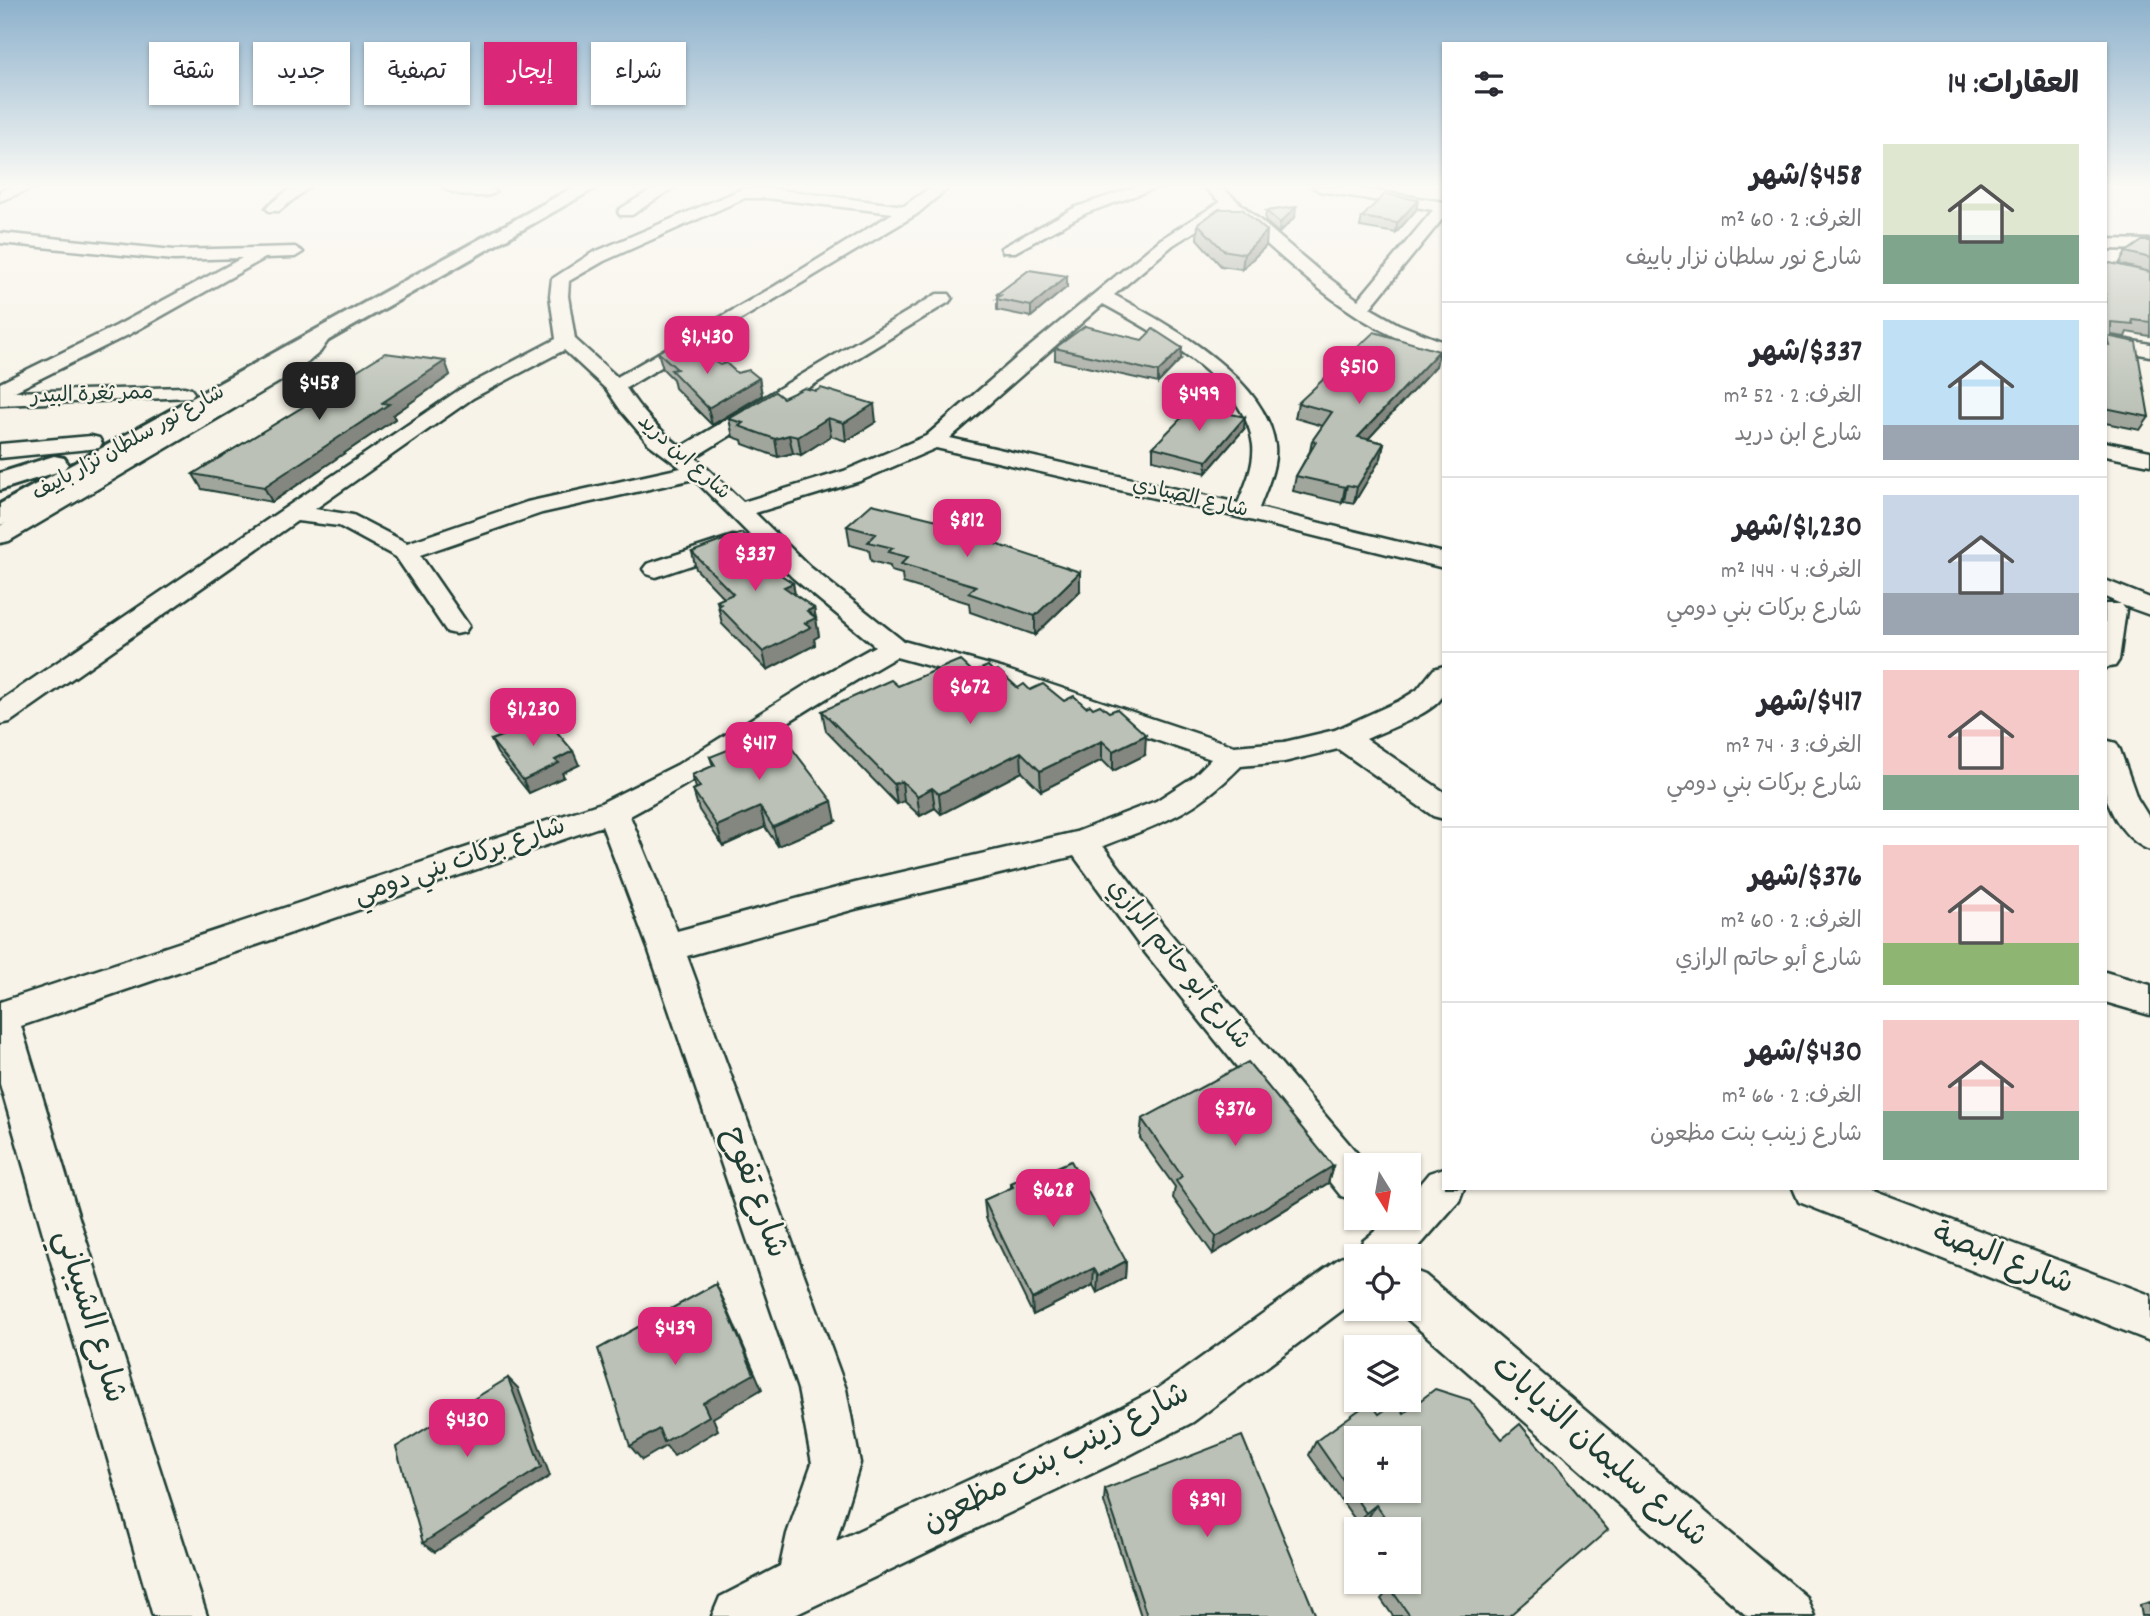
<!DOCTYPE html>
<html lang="ar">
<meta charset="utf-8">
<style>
body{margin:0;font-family:Dekko,"Playpen Sans Arabic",sans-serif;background:#f7f7f7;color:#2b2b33;direction:rtl;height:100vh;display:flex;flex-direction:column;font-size:26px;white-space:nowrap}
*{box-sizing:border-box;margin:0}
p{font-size:23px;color:#7c7c81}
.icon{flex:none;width:38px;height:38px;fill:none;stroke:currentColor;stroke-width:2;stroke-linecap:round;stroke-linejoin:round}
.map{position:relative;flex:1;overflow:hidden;direction:ltr}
.sheet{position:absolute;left:1442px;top:42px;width:665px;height:1148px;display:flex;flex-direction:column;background:#fff;border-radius:0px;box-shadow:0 2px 5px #0004;direction:rtl}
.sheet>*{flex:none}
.hud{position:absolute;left:21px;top:42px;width:665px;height:63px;direction:rtl;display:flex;gap:14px}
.needle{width:46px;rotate:169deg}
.buttons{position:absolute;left:1344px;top:1153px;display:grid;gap:14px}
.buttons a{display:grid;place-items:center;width:77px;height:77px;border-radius:0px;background:#fff;box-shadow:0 2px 5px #0004;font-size:35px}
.price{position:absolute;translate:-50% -60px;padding:0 16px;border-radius:14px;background:#db2777;color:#fff;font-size:23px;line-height:46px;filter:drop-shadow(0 2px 4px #0008)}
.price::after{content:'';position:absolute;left:50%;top:42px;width:21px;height:16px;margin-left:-10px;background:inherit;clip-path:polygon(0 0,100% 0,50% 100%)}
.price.active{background:#222;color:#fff}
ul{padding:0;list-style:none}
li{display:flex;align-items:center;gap:21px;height:175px;padding:0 28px}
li+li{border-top:2px solid #e1e1e2}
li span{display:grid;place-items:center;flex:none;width:196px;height:140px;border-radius:0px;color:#555}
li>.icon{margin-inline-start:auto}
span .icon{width:84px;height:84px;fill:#fffc;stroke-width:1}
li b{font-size:30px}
h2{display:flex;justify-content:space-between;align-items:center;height:84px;padding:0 28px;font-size:30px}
.chip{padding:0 24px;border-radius:0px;background:#fff;box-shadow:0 2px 5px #0004;font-size:24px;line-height:63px}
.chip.active{background:#db2777;color:#fff}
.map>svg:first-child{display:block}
</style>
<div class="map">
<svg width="2150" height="1616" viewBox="0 0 2150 1616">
<rect width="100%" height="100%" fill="#f7f3e8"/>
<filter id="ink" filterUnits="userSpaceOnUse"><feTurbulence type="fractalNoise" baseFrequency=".0143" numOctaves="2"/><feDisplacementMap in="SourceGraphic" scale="14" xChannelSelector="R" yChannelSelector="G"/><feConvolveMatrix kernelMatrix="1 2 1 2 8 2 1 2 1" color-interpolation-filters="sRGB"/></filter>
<g filter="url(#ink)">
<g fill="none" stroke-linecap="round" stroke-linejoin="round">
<g stroke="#1f3d34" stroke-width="5">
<g id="minor">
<polygon points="11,187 35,187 0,201 0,191"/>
<polygon points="292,187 309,187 279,211 269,211 266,208 269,205"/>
<path d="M443 187H488L496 192C486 200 453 195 443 187Z"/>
<polygon points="656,187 674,187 632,215 620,215 618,212 620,209"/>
<path d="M931 187H949L917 214 626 388C641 411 659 430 681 447L937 294H949L952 298 949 302 695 457 743 502 844 471 926 436 1022 353 1161 239 1220 202 1204 187H1221L1317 269 1358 300 1433 210 1320 191 1313 187H1351L1444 202V217L1370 308 1398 324 1444 342V355C1358 333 1293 267 1229 210L1173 245 1114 295C1168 324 1267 378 1275 446 1277 467 1266 489 1259 508L1444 553V568L1246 519 936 448 860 481 755 513 810 567 903 641 1004 669 1234 746 1284 742 1335 730 1399 701 1417 690 1434 669 1444 666C1444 674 1446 687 1443 695 1436 713 1383 731 1366 739L1444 792V819L1433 816 1338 749 1284 762 1241 766C1195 813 1163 823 1103 846L1163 925 1368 1166H1356V1201L1341 1196 1139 945 1074 856 855 909 687 956 846 1389 860 1463 836 1541 1084 1427 1159 1388 1340 1258 1358 1252 1363 1241 1391 1218H1409V1197L1429 1173 1444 1168V1188H1464L1459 1201 1409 1258 1356 1256V1300L1193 1422 1118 1461 793 1616H712L720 1597 780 1566 787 1534 812 1463 798 1389 648 948 602 826 21 1026 79 1218 207 1616H153L0 1084V1002L601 803 677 765 812 681 875 646 792 577 694 479 542 513 420 555 469 626 465 632 456 634 447 632 396 557 339 526 297 521 10 722 0 724V701L459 390 556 339 550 296 552 279 592 253 742 189 766 188 904 206ZM745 198H766L893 213 775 286 617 377 575 339 568 296 569 281 604 261ZM1103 304C1153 331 1247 382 1253 445 1255 465 1245 486 1238 503L950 438ZM564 350 607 390 622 412 649 444 681 468 527 502 407 543 353 515 315 509 473 398ZM896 657 984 681 1211 759 1193 777 1156 801 1076 832 855 883 677 931 630 816C722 767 806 708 896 657Z"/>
<polygon points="1135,187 1159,187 1086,213 1015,252 1003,252 1001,248 1076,207"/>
<polygon points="0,233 174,250 295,247 303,252 295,257 265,258 130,334 13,392 184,387 191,389 194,393 191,397 0,405 0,383 116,326 242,258 174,260 0,243"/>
<polygon points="2105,239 2150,240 2150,250 2105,249"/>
<path d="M323 329 332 335 320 352 296 372 9 541 0 543V526L282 364C291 356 315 331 323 329Z"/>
<polygon points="2105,336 2150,344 2150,356 2105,348"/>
<polygon points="91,436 99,438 102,443 99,448 0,458 0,444"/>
<polygon points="2105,442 2150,451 2150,465 2105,456"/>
<polygon points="733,536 742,538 745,543 742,548 656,577 647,574 643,569 647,564"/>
<polygon points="2105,580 2150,598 2150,615 2122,605 2126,610 2119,660 2115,666 2105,668 2105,604 2121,604 2105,597"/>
<path d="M2105 740 2116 743 2120 750 2137 798 2150 819V850C2129 843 2111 817 2106 796 2102 779 2105 757 2105 740Z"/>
<polygon points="2105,972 2150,985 2150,1015 2105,1002"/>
<polygon points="1793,1188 1866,1188 2150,1295 2150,1341 1799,1202"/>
<polygon points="1409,1269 1425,1275 1806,1597 1814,1616 1747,1616 1396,1309 1409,1309"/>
</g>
</g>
<g stroke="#1f3d34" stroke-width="6">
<polygon id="secondary" points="574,187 597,187 10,522 0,525 0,504 60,471 0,490 0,473 54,456 64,458 68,464 64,469"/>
</g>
<use href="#minor" fill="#f7f3e8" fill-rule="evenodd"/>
<use href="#secondary" fill="#f7f3e8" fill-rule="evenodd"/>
</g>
<g fill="#a1a69d" stroke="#1f3d34" stroke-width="2">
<polygon points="1418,200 1416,210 1396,233 1360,227 1362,217"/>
<polygon points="1266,211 1295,217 1279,233 1265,221"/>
<polygon points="1198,224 1266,246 1242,269 1221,266 1197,239"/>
<polygon points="2150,241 2150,272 2119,264 2126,252"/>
<polygon points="2105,266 2150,272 2150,336 2127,332 2125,337 2111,335 2111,337 2149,417 2140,430 2105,423"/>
<polygon points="1067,276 1067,287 1031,317 997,310 997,294"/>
<polygon points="1055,348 1181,359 1158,383 1055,360"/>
<polygon points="1439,351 1436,366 1368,439 1384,443 1381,458 1354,503 1344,501 1342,503 1293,491 1296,476 1310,451 1312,441 1323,426 1295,418 1298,403"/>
<polygon points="658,352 720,365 737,373 759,378 762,395 712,425 675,388 673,379 663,369"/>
<polygon points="445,361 450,375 393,415 395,419 272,502 202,489 193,474 344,382 343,379"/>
<polygon points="783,398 876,422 846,441 831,436 801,455 793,453 778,457 743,444 742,440 733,437 729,419"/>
<polygon points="1244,429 1206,473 1153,460 1153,447"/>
<polygon points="847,526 974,529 975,537 1080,591 1035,635 970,612 969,603 903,583 902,574 891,571 890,566 871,561 869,550 850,545"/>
<polygon points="692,552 766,556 769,567 793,583 795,595 814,608 819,636 814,639 815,645 767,670 722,624 717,601 724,598 696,569"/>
<polygon points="973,672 994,672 1018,688 1030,690 1064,701 1145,755 1113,771 1102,760 1041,791 1022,772 941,814 935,808 920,816 904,801 897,804 826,731 822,711 898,686"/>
<polygon points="491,740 579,765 562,773 564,777 529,793 497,753"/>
<polygon points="710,757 836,821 778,846 765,827 723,846 699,810 693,790 696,788 692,775 713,766"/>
<polygon points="1142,1119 1333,1166 1328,1183 1213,1254 1173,1198 1175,1187 1140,1138"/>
<polygon points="1043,1173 1126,1261 1125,1278 1097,1293 1093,1285 1033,1315 986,1218 984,1200 1011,1188 1011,1183"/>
<polygon points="1316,1441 1509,1616 1393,1616 1381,1599 1390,1588 1409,1582 1409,1530 1377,1530 1368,1518 1359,1525 1309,1455"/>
<polygon points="1105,1489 1316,1616 1141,1616 1104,1502"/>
<polygon points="2150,1602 2150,1616 2142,1616 2140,1605"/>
</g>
<g fill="#83877f" stroke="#1f3d34" stroke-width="2">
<polygon points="1418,200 1416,210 1396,233 1397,223"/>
<polygon points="1296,207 1295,217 1279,233 1280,223"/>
<polygon points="1267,231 1266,246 1242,269 1244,254"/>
<polygon points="1067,276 1067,287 1031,317 1031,306"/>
<polygon points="1182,348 1181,359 1158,383 1158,372"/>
<polygon points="1439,351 1436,366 1355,453 1358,437"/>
<polygon points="445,361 450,375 393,415 395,419 272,502 264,487 382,403"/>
<polygon points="759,378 762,395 712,425 708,408"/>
<polygon points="874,404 876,422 846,441 844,423"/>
<polygon points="1245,417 1244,429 1206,473 1207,461"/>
<polygon points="828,418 831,436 801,455 798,437"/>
<polygon points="789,435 793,453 778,457 775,439"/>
<polygon points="1384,443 1381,458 1354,503 1357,487"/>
<polygon points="1347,485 1344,501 1342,503 1345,487"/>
<polygon points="974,529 975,548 968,535"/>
<polygon points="766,556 770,574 757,559"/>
<polygon points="1080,572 1080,591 1035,635 1035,616"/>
<polygon points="793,583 796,601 784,587"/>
<polygon points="814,608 819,636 814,639 815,645 767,670 763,652 805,623 807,611"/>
<polygon points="1146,735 1145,755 1113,771 1113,751"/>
<polygon points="1102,741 1102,760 1041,791 1040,771"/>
<polygon points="573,751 579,765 562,773 564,777 529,793 523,780 555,760"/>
<polygon points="1021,752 1022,772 941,814 939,794"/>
<polygon points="902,781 904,801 897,804 894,784"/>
<polygon points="932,788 935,808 920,816 917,796"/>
<polygon points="832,801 836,821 778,846 773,827"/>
<polygon points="760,807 765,827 723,846 717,826"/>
<polygon points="1333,1166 1328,1183 1213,1254 1216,1237"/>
<polygon points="1126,1261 1125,1278 1097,1293 1098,1276"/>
<polygon points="1094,1268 1093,1285 1033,1315 1032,1299"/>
<polygon points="716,1284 724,1301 762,1389 713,1418 718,1430 674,1456 666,1446 642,1460 630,1446 703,1403"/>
<polygon points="508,1378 518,1388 550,1476 435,1552 423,1543"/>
<polygon points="1376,1505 1368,1518 1359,1525 1366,1513"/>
</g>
<g fill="#bbc1b6" stroke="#1f3d34" stroke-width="2" fill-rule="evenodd">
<polygon points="1385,194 1418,200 1397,223 1362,217"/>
<polygon points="1296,207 1280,223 1266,211"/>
<polygon points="1219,209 1242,209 1267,231 1244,254 1223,250 1198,224"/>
<polygon points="2142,241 2150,241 2150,258 2126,252"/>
<polygon points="2110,263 2150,272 2150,322 2132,320 2133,324 2111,322 2111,337 2136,342 2149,417 2105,408 2105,344 2109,345 2105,327 2105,266"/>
<polygon points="1029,270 1067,276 1031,306 996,299 1001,295 997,294"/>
<polygon points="1085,326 1142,340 1153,329 1182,348 1158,372 1055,348"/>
<polygon points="1374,332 1439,351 1358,437 1384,443 1357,487 1347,485 1345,487 1296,476 1316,442 1312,441 1332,412 1298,403"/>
<polygon points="667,347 702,354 720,365 726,363 737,373 749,370 759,378 708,408 671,370 677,369 658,352"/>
<polygon points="385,353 445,361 382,403 389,404 264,487 193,474 347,380 343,379"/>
<polygon points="804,388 816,391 821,388 874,404 844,423 828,418 798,437 789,435 775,439 739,426 743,423 729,419 775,392 783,398"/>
<polygon points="1193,406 1245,417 1207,461 1153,447"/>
<polygon points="872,504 974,529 968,535 1080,572 1035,616 968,593 976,586 901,564 908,557 888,552 893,548 868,542 876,534 847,526"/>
<polygon points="742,533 766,556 757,559 793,583 784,587 814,608 807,611 816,618 805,623 811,627 763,652 718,606 721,604 717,601 733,594 692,552"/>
<polygon points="960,660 973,672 988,666 994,672 998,670 1018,688 1024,684 1030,690 1043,684 1064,701 1074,696 1086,707 1090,705 1093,708 1100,705 1109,712 1117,709 1146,735 1113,751 1102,741 1040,771 1021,752 939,794 932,788 917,796 902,781 894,784 822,711 891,680 898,686"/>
<polygon points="546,719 573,751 555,760 559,763 523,780 491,740"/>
<polygon points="778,730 832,801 773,827 760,807 717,826 693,790 700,787 692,775 715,765 710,757"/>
<polygon points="1248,1062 1333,1166 1216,1237 1176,1181 1182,1176 1142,1119"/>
<polygon points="1071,1161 1126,1261 1098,1276 1094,1268 1032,1299 984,1200 1013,1187 1011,1183 1041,1169 1043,1173"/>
<polygon points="716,1284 754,1374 703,1403 709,1416 664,1442 659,1429 630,1446 598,1349"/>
<polygon points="508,1378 541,1467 423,1543 396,1447"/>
<path d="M1435 1389 1470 1400 1502 1439 1520 1424 1608 1530 1509 1616H1410L1390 1588 1397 1582H1409V1573L1419 1565 1409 1551V1530H1394L1376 1505 1366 1513 1316 1441 1370 1402 1379 1414 1396 1402 1404 1413ZM1356 1438H1409V1491H1356Z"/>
<polygon points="1242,1436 1316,1616 1147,1616 1105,1489"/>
</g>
</g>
<linearGradient id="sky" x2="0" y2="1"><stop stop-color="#8db1cc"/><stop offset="0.45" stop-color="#fbfaf5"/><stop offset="1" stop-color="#fbfaf5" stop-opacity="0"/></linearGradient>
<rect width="2150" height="414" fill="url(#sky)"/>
<g text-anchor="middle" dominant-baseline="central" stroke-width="5" stroke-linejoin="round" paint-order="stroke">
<g font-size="21" fill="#1f3d34" stroke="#f7f3e8">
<text transform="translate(92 396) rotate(-2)">ممر ثغرة البيدر</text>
<text transform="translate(129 444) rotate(-29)">شارع نور سلطان نزار باييف</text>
<text transform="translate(683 458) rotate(42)">شارع ابن دريد</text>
<text transform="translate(1190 499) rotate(13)">شارع الصيادي</text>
</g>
<g font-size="26" fill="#1f3d34" stroke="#f7f3e8">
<text transform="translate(460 862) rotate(-19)">شارع بركات بني دومي</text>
<text transform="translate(1178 965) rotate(51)">شارع أبو حاتم الرازي</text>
</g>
<g font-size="32" fill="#1f3d34" stroke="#f7f3e8">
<text transform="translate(753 1193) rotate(70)">شارع تفوح</text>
<text transform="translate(2002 1261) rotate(21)">شارع البصة</text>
<text transform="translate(88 1317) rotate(73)">شارع الشيباني</text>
<text transform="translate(1598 1453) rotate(41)">شارع سليمان الذيابات</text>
<text transform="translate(1057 1460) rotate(-27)">شارع زينب بنت مظعون</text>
</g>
</g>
</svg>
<div class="buttons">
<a><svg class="needle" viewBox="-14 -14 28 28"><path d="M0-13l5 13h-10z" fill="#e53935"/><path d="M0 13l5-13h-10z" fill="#7c7c81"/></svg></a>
<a><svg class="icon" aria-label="locate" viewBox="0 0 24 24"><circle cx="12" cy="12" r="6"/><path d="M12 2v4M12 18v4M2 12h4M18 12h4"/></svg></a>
<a><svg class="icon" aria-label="layers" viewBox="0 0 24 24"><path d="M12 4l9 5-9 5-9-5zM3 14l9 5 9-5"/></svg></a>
<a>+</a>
<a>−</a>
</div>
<b class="price" style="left:707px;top:376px">$1,430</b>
<b class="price" style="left:1359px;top:406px">$510</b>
<b class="price active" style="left:319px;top:422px">$458</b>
<b class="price" style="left:1199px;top:433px">$499</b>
<b class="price" style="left:967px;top:559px">$812</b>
<b class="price" style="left:755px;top:593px">$337</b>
<b class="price" style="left:970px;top:726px">$672</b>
<b class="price" style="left:533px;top:748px">$1,230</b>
<b class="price" style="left:759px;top:782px">$417</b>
<b class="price" style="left:1235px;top:1148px">$376</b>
<b class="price" style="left:1053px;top:1229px">$628</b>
<b class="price" style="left:675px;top:1367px">$439</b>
<b class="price" style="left:467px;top:1459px">$430</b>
<b class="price" style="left:1207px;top:1539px">$391</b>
<div class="hud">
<a class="chip">شراء</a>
<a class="chip active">إيجار</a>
<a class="chip">تصفية</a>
<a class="chip">جديد</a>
<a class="chip">شقة</a>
</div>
<section class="sheet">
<h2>العقارات: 14<svg class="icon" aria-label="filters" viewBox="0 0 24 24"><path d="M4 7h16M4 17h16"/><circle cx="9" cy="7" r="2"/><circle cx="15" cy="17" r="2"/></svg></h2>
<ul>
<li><span style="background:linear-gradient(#dfe7d0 65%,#7fa58c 0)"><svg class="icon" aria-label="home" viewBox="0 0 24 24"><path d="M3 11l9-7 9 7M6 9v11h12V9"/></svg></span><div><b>$458/شهر</b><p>الغرف: 2 · 60 m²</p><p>شارع نور سلطان نزار باييف</p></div></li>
<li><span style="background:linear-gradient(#bfe0f5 75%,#9aa5b1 0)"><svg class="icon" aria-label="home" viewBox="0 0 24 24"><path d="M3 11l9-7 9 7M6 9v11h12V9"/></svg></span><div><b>$337/شهر</b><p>الغرف: 2 · 52 m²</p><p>شارع ابن دريد</p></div></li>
<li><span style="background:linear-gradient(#c9d6e8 70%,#9aa5b1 0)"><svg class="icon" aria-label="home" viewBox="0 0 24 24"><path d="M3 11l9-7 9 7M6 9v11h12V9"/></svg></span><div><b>$1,230/شهر</b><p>الغرف: 4 · 144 m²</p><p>شارع بركات بني دومي</p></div></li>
<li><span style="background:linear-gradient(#f6c9c9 75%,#7fa58c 0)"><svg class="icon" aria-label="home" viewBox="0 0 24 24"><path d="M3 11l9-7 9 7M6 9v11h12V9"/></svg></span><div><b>$417/شهر</b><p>الغرف: 3 · 74 m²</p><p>شارع بركات بني دومي</p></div></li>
<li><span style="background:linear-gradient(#f6c9c9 70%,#8fb573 0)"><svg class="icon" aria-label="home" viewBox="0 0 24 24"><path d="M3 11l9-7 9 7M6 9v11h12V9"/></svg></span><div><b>$376/شهر</b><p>الغرف: 2 · 60 m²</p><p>شارع أبو حاتم الرازي</p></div></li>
<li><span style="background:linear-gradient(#f6c9c9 65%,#7fa58c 0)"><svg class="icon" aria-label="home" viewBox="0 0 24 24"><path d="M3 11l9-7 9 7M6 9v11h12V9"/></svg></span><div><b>$430/شهر</b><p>الغرف: 2 · 66 m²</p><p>شارع زينب بنت مظعون</p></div></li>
</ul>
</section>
</div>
